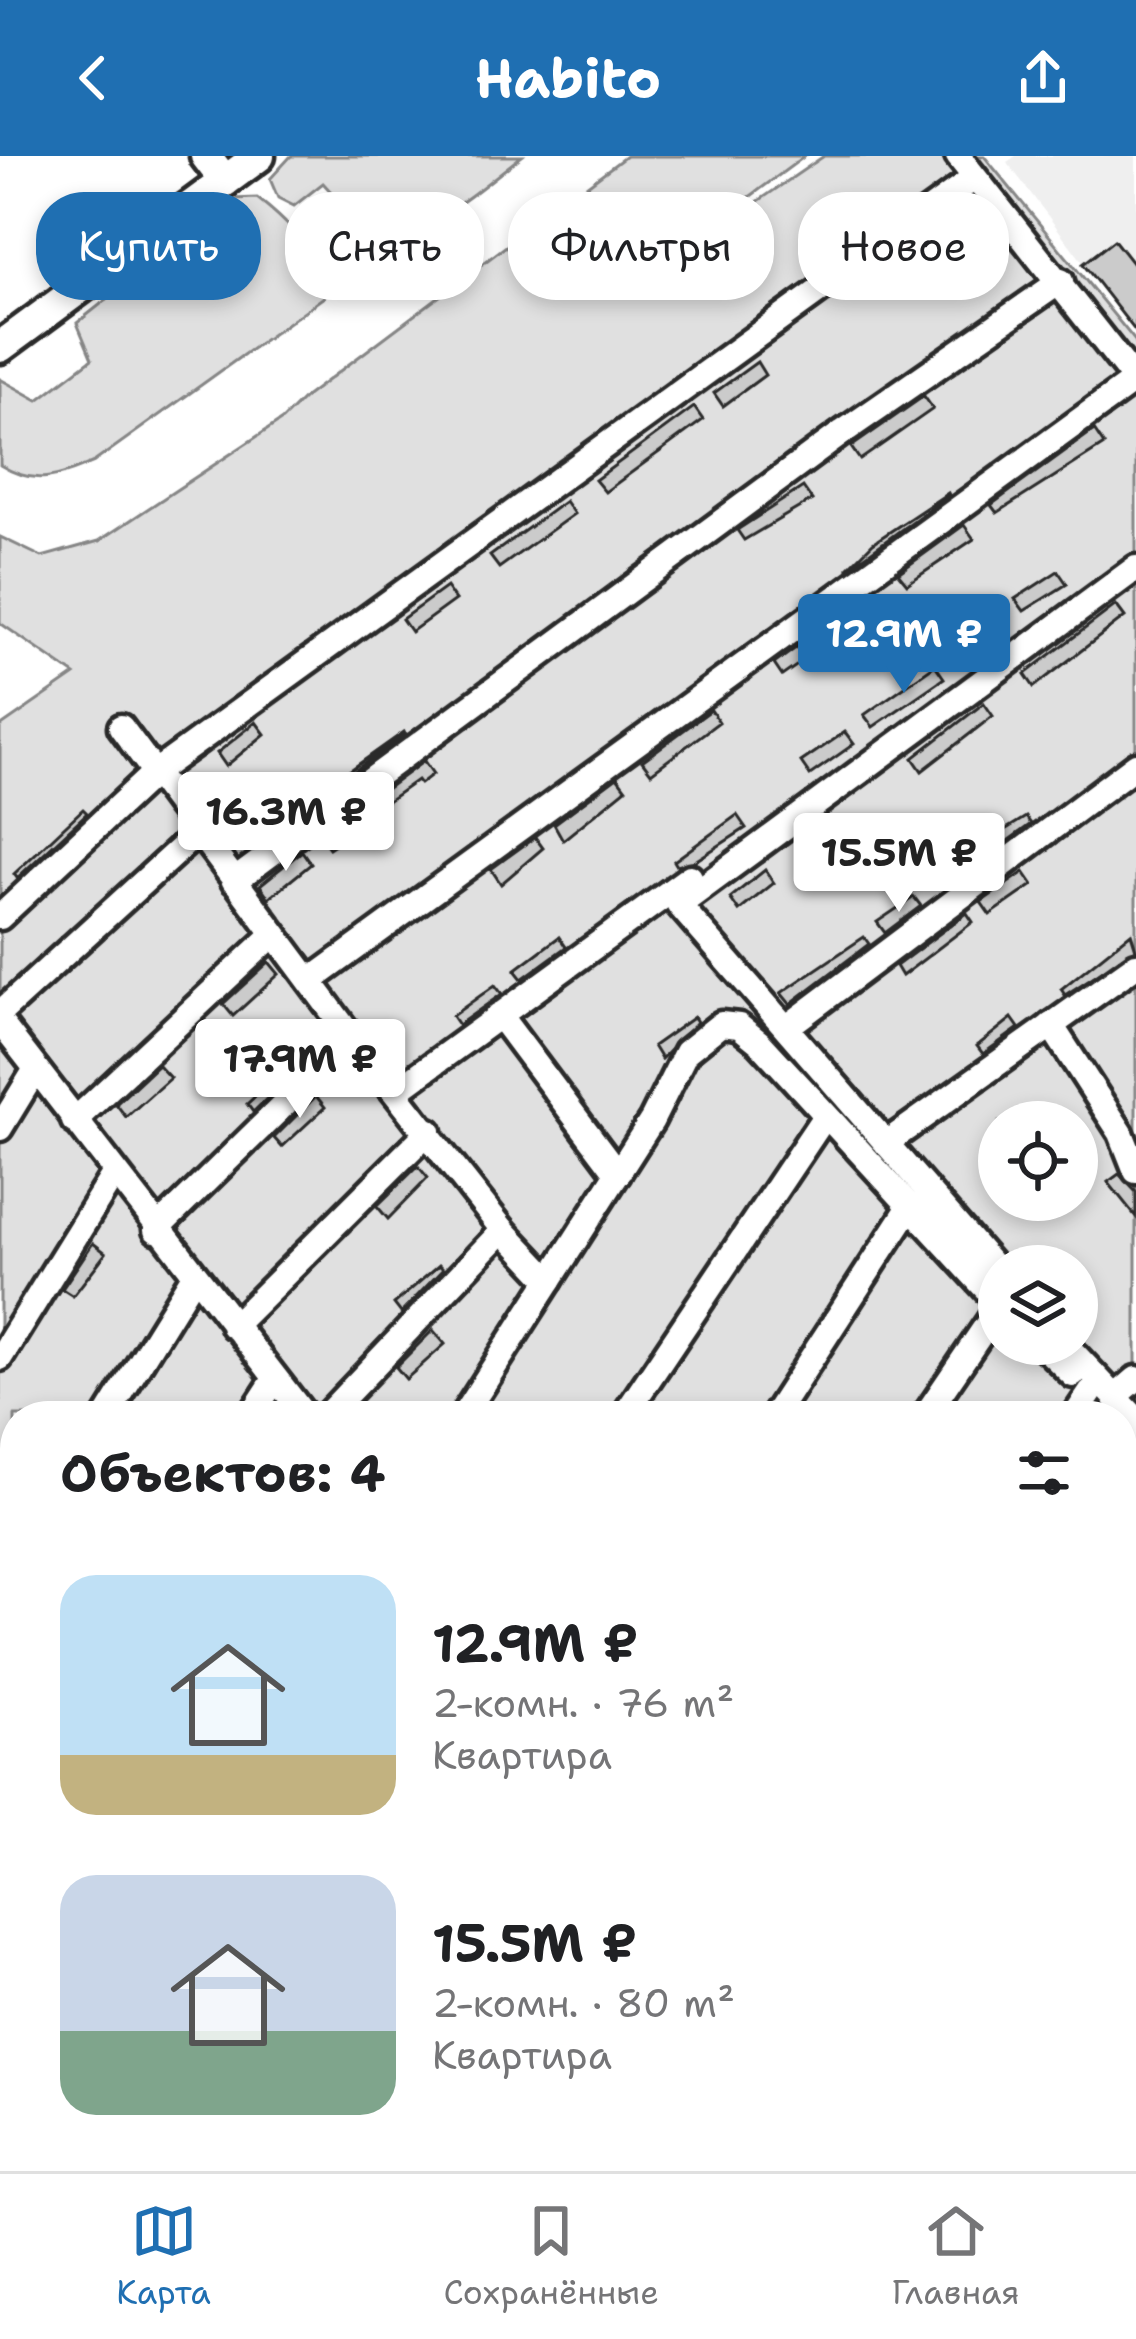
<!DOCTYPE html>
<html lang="ru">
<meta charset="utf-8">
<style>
body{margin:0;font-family:"Shantell Sans",sans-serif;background:#f2f2f2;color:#202124;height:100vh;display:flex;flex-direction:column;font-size:45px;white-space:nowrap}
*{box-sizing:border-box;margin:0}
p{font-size:39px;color:#757577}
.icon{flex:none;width:66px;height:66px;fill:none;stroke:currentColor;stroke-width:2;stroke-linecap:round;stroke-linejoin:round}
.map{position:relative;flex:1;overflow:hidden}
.sheet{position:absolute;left:0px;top:1245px;width:1137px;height:771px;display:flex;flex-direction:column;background:#fff;border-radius:48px 48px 0 0;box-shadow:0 6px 18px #0003}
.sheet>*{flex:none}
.guide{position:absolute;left:36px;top:36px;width:1065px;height:108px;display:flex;gap:24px}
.controls{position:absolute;left:978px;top:945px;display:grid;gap:24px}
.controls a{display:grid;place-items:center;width:120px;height:120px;border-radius:50%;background:#fff;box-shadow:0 6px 18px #0003;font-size:60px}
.price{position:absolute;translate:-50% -102px;padding:0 27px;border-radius:12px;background:#fff;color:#222;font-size:39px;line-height:78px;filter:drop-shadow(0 3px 6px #0008)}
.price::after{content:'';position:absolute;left:50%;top:72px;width:36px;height:27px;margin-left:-18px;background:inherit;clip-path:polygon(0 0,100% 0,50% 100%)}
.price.on{background:#1f6fb2;color:#fff}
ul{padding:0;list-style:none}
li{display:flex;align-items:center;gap:36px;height:300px;padding:0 60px}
li span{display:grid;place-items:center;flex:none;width:336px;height:240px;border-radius:36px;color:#555}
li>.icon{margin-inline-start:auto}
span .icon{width:144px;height:144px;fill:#fffc;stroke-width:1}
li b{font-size:51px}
h2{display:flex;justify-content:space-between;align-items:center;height:144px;padding:0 60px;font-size:51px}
.chip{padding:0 42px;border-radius:48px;background:#fff;box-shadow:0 6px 18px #0003;font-size:42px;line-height:108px}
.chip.on{background:#1f6fb2;color:#fff}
header{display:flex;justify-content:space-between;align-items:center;height:156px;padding:0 60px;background:#1f6fb2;color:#fff;font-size:54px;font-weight:700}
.tabs{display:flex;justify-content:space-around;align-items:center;height:168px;border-top:3px solid #e0e0e0;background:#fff;font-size:33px;color:#757577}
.tabs a{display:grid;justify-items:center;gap:6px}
.tabs .on{color:#1f6fb2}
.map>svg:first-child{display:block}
</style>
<header><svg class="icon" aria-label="back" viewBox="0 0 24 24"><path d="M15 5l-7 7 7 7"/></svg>Habito<svg class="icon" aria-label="share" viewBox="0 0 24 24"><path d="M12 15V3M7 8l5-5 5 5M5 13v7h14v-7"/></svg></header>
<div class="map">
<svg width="1136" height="2015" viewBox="0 0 1136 2015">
<rect width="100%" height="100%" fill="#fff"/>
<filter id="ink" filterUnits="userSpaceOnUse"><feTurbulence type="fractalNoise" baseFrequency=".00833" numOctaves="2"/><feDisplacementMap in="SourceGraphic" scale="24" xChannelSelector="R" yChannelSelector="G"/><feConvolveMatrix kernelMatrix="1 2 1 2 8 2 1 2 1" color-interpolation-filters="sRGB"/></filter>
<g filter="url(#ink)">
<polygon fill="#efefef" points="1016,0 1136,0 1136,176 1007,6"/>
<g fill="#e0e0e0" stroke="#868686" stroke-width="3" fill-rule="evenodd">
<path d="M291 0H522C451 54 399 114 323 27L294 50 278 42 270 23Z"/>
<path d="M626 0H805L728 57 725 68 824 0H984L1136 186V1792L1122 1798V1260H15V2001H637L603 2015H0V571L75 519 0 467V381L42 401 99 385 282 264 304 242ZM999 966H1077V1044H999ZM999 1110H1077V1188H999Z"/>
<path d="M257 42C288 66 325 102 324 141L94 306C58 321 35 331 0 309V223L38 244 92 203 77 167 233 43Z"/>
<polygon points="1136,1811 1136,2015 906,2015 911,2001 1122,2001 1122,1818"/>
</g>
<g fill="#cbcbcb" stroke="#2b2b2b" stroke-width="3">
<polygon points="966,49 976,62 881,136 872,123"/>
<polygon points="1114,84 1136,112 1136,176 1083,108"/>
<polygon points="757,206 765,219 723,250 714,237"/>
<polygon points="924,240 933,253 860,304 851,291"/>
<polygon points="694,251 703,264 605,336 595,324"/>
<polygon points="1094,274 1104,289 997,357 991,349"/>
<polygon points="803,331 812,344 744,384 737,374"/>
<polygon points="948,337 949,339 847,413 873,387"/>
<polygon points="565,345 574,358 499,412 490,400"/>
<polygon points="964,369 974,383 907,428 898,417"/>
<polygon points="1058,415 1067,428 1024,455 1015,443"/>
<polygon points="446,431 455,444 411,476 402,463"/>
<polygon points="876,433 886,447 782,520 774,508"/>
<polygon points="1116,449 1125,461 1034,531 1025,518"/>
<polygon points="935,509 944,522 873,571 864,559"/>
<polygon points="984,547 993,560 922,615 913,602"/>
<polygon points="711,554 719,566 651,617 642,605"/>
<polygon points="256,566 265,578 226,610 217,597"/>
<polygon points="404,576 405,578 303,653 301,649"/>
<polygon points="845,576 854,588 810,619 801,606"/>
<polygon points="424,605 433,618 420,628 417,624 372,656 376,661 329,692 321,681"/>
<polygon points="617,621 626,633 563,684 554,668"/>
<polygon points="83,653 87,657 17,722 14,718"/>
<polygon points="737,659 746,672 695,705 677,710 674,705"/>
<polygon points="1026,661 1031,668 990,698 982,688"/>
<polygon points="535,681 543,692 501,728 491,713"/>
<polygon points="302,695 311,708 269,742 260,729"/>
<polygon points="765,714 774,727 739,755 730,742"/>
<polygon points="1024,716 1033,729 990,759 981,746"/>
<polygon points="914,741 921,750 885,777 877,766"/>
<polygon points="967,757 973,766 902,820 896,810"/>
<polygon points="1131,777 1136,793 1065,839 1061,833"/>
<polygon points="559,781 566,791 522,823 515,814"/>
<polygon points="864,781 869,788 790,848 781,837"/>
<polygon points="269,806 279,818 233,860 223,848"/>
<polygon points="495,829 502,838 458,869 452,860"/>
<polygon points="694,861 697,866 661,903 653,890"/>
<polygon points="1012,862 1019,872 983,898 977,890"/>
<polygon points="158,909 170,922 126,961 116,948"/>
<polygon points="287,911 293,917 253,956 247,948"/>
<polygon points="316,940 325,951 282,991 274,982"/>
<polygon points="418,1010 428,1022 388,1063 377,1050"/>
<polygon points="1119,1018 1136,1036 1136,1061 1108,1026"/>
<polygon points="93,1087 106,1097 73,1140 62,1133"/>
<polygon points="439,1109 443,1113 401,1157 394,1148"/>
<polygon points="433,1174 445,1188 406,1223 396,1211"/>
</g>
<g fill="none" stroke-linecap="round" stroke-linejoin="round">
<g stroke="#2b2b2b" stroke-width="33">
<g id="minor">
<polyline points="958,0 1136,225"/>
<polyline points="121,571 352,882 503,1074 550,1124"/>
<polyline points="234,725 843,276 1061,125"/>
<polyline points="0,761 154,617 973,23"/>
<polyline points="310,825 1135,224"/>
<polyline points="0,857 197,677"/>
<polyline points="499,859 618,1018"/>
<polyline points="0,866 305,1260"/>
<polyline points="1051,869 1121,977 1136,1015"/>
<polyline points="787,871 1136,609"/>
<polyline points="396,935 690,721"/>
<polyline points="74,965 274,778"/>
<polyline points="0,972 36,913"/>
<polyline points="886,987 1136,809"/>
<polyline points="156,1074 352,882"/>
<polyline points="999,1117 679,749 1136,412"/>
<polyline points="233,1170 429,975"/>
<polyline points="1041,1188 1073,1219"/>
<polyline points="1065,1188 1136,1263"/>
<polyline points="0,1202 114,1018"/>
<polyline points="1115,1241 1136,1223"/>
<polyline points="107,1260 193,1121"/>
<polyline points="251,1260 275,1223"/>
<polyline points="326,1260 503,1074"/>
<polyline points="463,1260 652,964 686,896 721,868 739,870 760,887 999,1147"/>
<polyline points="624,1260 825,960"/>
<polyline points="774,1260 911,1049"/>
<polyline points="925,1260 999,1151"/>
<polyline points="1075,1260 1091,1236"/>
<polyline points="1122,1272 1136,1289"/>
<polyline points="1122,1426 1136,1404"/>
<polyline points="0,1434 15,1410"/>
<polyline points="0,1608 15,1621"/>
<polyline points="1122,1649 1136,1628"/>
<polyline points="0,1710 15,1723"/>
<polyline points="1122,1783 1136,1778"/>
<polyline points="0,1932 15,1908"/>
<polyline points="19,2001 40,2015"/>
<polyline points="411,2015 423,2001"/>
<polyline points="552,2015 589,2001"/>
</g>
</g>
<g stroke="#2b2b2b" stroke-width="39">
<g id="major">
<polyline points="206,0 225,25"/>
<polyline points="0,191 259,0"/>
</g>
</g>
<use href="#minor" stroke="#fff" stroke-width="24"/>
<use href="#major" stroke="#fff" stroke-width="30"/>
</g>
</g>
</svg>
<div class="controls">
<a><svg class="icon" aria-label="locate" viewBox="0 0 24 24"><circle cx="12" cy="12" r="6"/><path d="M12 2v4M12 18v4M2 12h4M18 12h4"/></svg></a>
<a><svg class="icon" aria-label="layers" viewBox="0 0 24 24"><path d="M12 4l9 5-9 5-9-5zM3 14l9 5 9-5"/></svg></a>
</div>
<b class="price on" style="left:904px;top:540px">12.9M ₽</b>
<b class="price" style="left:286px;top:718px">16.3M ₽</b>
<b class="price" style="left:899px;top:759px">15.5M ₽</b>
<b class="price" style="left:300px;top:965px">17.9M ₽</b>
<div class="guide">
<a class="chip on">Купить</a>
<a class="chip">Снять</a>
<a class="chip">Фильтры</a>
<a class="chip">Новое</a>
</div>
<section class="sheet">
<h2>Объектов: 4<svg class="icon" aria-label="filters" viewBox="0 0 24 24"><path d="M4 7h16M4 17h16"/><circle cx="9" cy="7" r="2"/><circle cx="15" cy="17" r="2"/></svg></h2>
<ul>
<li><span style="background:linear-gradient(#bfe0f5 75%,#c2b280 0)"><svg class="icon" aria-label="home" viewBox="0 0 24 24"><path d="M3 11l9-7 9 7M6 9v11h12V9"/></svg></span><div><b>12.9M ₽</b><p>2-комн. · 76 m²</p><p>Квартира</p></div></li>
<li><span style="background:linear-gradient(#c9d6e8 65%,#7fa58c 0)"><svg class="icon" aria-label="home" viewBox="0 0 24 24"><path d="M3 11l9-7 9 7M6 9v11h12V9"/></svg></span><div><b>15.5M ₽</b><p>2-комн. · 80 m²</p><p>Квартира</p></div></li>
</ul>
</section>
</div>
<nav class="tabs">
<a class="on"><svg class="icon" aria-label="map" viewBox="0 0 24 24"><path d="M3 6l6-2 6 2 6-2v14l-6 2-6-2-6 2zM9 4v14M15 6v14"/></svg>Карта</a>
<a><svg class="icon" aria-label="saved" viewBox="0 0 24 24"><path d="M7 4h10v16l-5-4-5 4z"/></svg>Сохранённые</a>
<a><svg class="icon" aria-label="home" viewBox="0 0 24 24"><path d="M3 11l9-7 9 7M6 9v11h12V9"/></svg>Главная</a>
</nav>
